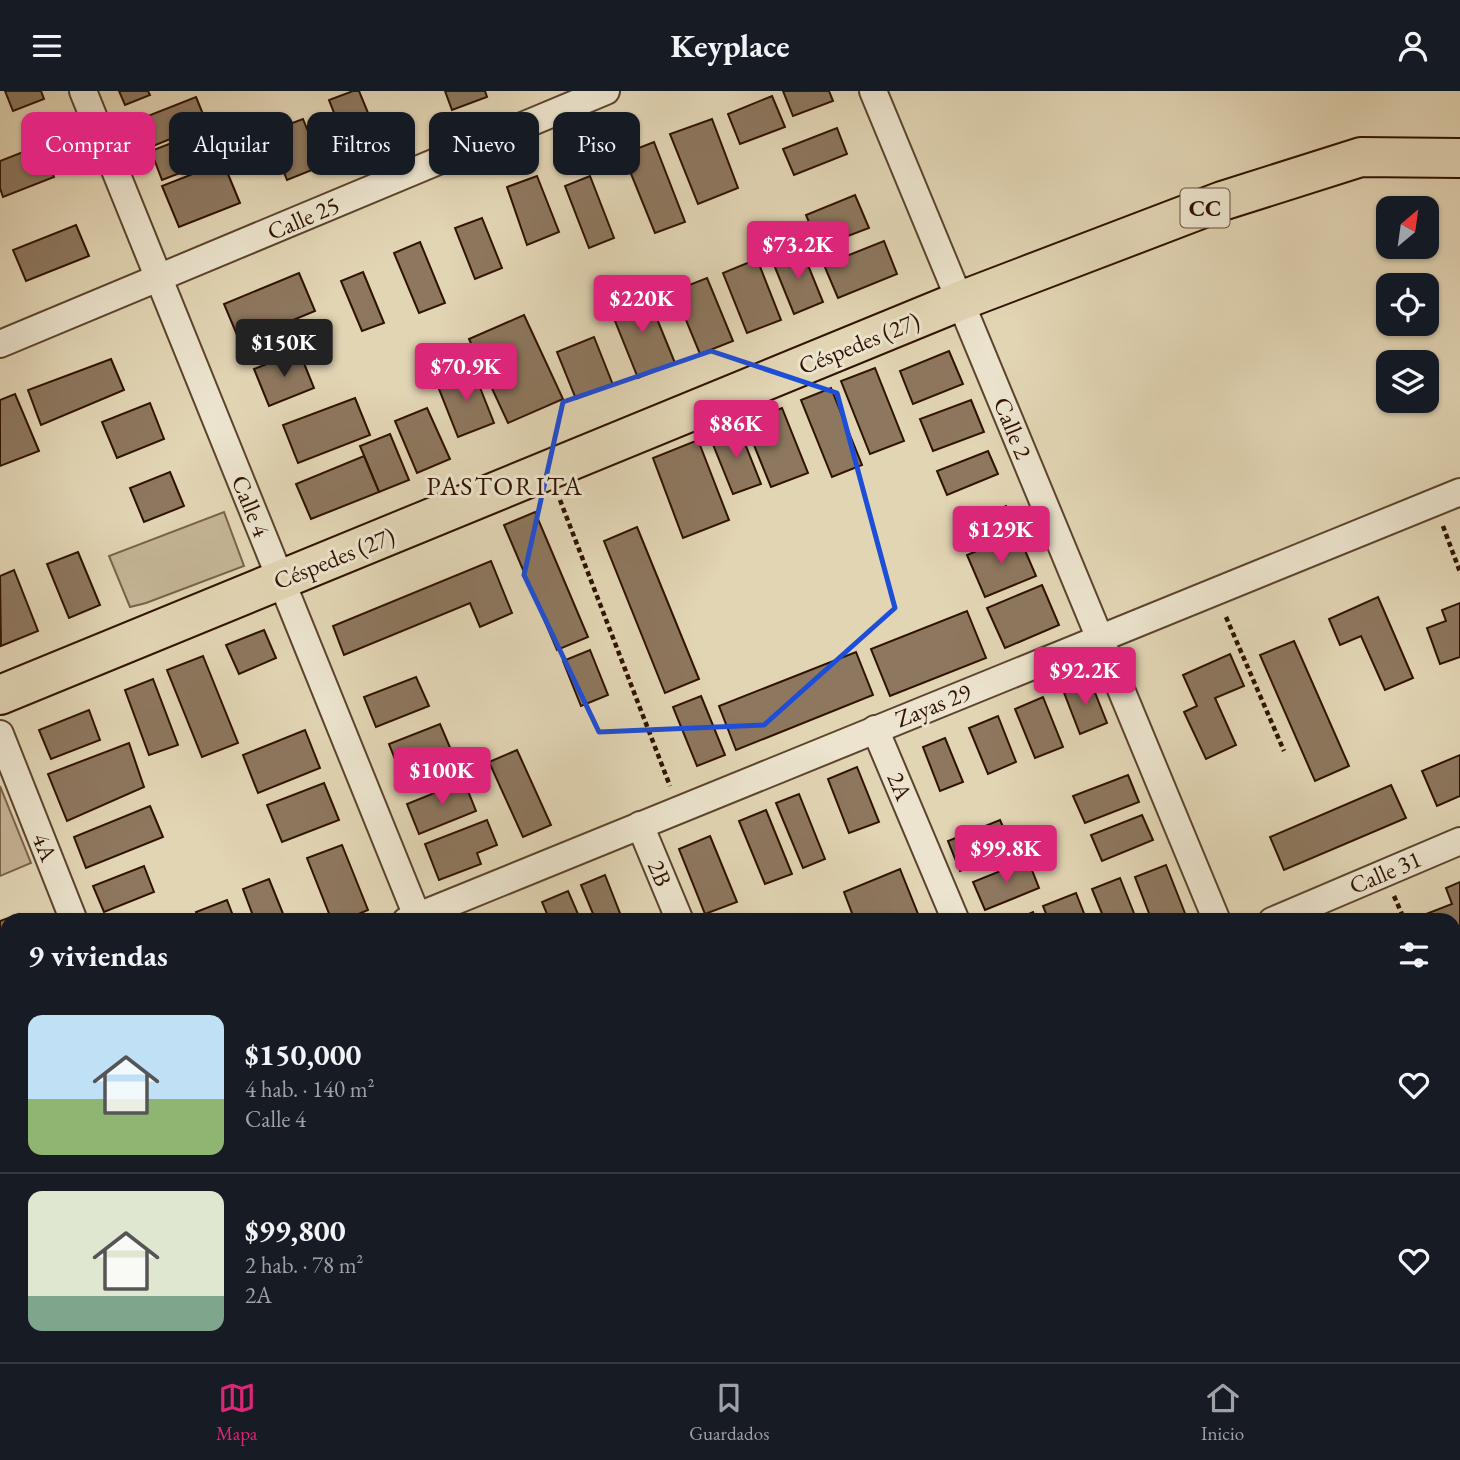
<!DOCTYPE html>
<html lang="es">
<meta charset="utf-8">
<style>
body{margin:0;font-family:"EB Garamond",serif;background:#242831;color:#f1f3f6;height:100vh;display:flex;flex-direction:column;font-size:26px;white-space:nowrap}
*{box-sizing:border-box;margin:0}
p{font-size:23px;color:#9ea1a6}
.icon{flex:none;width:38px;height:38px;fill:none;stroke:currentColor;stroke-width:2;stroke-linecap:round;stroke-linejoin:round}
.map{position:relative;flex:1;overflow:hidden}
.side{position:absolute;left:0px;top:822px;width:1461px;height:450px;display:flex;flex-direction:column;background:#171b24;border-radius:21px 21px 0 0;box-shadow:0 2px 5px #0004}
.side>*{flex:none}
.top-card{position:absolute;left:21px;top:21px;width:700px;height:63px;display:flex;gap:14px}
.needle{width:46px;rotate:29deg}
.tools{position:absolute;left:1376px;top:105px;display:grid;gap:14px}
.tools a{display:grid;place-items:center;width:63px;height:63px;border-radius:14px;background:#171b24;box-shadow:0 2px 5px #0004;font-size:35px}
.price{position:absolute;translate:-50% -60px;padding:0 16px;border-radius:7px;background:#db2777;color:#fff;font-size:23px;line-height:46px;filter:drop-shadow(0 2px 4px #0008)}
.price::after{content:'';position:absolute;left:50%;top:42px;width:21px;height:16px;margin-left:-10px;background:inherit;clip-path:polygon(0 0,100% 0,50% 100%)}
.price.selected{background:#222;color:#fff}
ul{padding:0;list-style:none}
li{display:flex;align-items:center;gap:21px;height:175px;padding:0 28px}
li+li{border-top:2px solid #363941}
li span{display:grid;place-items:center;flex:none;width:196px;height:140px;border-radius:14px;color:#555}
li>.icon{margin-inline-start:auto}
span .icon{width:84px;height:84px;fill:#fffc;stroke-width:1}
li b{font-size:30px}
h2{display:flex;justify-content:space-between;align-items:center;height:84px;padding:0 28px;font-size:30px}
.pill{padding:0 24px;border-radius:14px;background:#171b24;box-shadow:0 2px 5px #0004;font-size:24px;line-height:63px}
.pill.selected{background:#db2777;color:#fff}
header{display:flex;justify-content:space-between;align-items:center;height:91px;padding:0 28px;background:#171b24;font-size:32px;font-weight:700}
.tab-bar{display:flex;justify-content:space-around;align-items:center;height:98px;border-top:2px solid #363941;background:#171b24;font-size:19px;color:#9ea1a6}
.tab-bar a{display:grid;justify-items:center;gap:4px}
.tab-bar .selected{color:#db2777}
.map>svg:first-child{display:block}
</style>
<header><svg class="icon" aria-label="menu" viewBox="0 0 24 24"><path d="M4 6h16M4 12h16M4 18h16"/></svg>Keyplace<svg class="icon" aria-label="person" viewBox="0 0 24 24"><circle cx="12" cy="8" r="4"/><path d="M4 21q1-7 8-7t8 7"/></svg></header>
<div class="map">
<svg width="1460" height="1271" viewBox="0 0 1460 1271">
<rect width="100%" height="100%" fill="#e2d5b4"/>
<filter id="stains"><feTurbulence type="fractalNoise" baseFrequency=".00286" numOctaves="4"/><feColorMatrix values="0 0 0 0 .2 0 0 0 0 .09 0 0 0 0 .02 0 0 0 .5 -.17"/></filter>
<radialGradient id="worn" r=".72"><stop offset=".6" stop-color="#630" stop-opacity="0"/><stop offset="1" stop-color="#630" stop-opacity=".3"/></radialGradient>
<g fill="#c4b495" stroke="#7a634a" stroke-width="2">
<polygon points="224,421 244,475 146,512 130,516 109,465"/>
<polygon points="0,695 31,772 0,785"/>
</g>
<g fill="#8d775e" stroke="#301200" stroke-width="2">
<polygon points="5,0 41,0 44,8 13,20"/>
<polygon points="119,0 148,0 150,4 125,14"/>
<polygon points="353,0 359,0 385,63 355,75 329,9"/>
<polygon points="445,0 485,0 487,6 452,19"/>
<polygon points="783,0 829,0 833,10 793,25"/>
<polygon points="772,5 785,36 740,53 728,23"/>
<polygon points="196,6 207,33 141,60 130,32"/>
<polygon points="303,28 322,75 287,89 268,41"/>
<polygon points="712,28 738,97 698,113 670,43"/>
<polygon points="225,31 237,60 162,89 151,60"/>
<polygon points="837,37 847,63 794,84 783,58"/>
<polygon points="654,51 685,131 655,142 623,63"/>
<polygon points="41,54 54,86 3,106 0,97 0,70"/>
<polygon points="223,71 240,112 179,136 162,95"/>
<polygon points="537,85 559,141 527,154 507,96"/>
<polygon points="590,85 614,147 589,157 565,95"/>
<polygon points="855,104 869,137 819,156 806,124"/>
<polygon points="482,127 502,177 475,188 455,137"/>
<polygon points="76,134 89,165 26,190 13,159"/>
<polygon points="884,150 897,183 838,207 824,174"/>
<polygon points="420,151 445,212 419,222 394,162"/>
<polygon points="801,157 823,211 794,223 772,169"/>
<polygon points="757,168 781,229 747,242 723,182"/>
<polygon points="363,181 384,232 362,240 341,190"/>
<polygon points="299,182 315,220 240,251 224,213"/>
<polygon points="707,187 733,250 700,263 674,200"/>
<polygon points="646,201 675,272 638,287 609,215"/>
<polygon points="524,224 563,308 508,332 469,248"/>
<polygon points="594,246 613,294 576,308 557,261"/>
<polygon points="299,260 314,297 269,315 254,278"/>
<polygon points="949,260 963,293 913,313 900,280"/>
<polygon points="111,268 124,299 41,334 28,299"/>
<polygon points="875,277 904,350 870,363 841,290"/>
<polygon points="473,279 494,332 458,346 437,293"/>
<polygon points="831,297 862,374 832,386 801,309"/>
<polygon points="15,303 39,360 0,375 0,309"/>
<polygon points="355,307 370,344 298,372 283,334"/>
<polygon points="971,309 984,341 933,360 920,328"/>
<polygon points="150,312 164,348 117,367 102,331"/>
<polygon points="427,317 450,368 417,382 395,330"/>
<polygon points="782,317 808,382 771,396 745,332"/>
<polygon points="738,335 761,393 733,403 710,346"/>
<polygon points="390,343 409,389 379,401 360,355"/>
<polygon points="698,349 729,429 683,447 653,367"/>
<polygon points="988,360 998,383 947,404 937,380"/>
<polygon points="364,365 379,401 311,428 296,393"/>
<polygon points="170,381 184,415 144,431 130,397"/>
<polygon points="1006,415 1016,438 977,455 968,432"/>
<polygon points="535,421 588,546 557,559 504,434"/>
<polygon points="637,436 699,588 665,602 604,450"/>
<polygon points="1018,443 1036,485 985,506 967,464"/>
<polygon points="78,461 100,514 69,527 47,473"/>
<polygon points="491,470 512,522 480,536 470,512 344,564 333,535"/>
<polygon points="14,479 38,540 1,555 0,485"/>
<polygon points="1042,494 1059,534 1005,557 987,517"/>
<polygon points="1378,506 1413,587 1385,599 1361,545 1340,554 1329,528"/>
<polygon points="1460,512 1460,566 1440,573 1427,537 1446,530 1442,519"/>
<polygon points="967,520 986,567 890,605 871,558"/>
<polygon points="264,539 276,567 239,583 226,554"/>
<polygon points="1294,550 1349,675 1315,690 1260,564"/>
<polygon points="590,559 608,604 581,615 563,570"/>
<polygon points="856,561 873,604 736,659 719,615"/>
<polygon points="1230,563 1244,595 1215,607 1236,654 1206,668 1184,621 1197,615 1183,584"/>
<polygon points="203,565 238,652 202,666 167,579"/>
<polygon points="416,586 429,615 376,636 364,606"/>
<polygon points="153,588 178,654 149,664 125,599"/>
<polygon points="1090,589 1107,632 1080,643 1063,599"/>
<polygon points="701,605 725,664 697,675 673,616"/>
<polygon points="1043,606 1063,656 1035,667 1015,618"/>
<polygon points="89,619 100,649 51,668 39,639"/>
<polygon points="998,625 1016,671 988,683 969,637"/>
<polygon points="440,633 454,666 402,686 389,653"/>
<polygon points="305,639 320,677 258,702 243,664"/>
<polygon points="945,647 963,691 940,700 923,656"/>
<polygon points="129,652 144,696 67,730 48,683"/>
<polygon points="517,659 551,734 523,746 489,671"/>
<polygon points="1460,664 1460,705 1437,715 1422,680"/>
<polygon points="857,676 879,731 849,742 828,688"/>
<polygon points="1128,684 1139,711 1085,732 1073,705"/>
<polygon points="464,690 476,720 419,743 407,713"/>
<polygon points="324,692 339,729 282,751 267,714"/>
<polygon points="1391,694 1406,727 1284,779 1270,746"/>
<polygon points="799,703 825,768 803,777 776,712"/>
<polygon points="150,715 163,746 86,777 74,746"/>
<polygon points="766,719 792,783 765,793 739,730"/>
<polygon points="1142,724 1153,749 1102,770 1091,744"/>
<polygon points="487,729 497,754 477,762 481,773 439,789 425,753"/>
<polygon points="1000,729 1013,759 960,780 948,750"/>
<polygon points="710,745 737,811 705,823 679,758"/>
<polygon points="342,754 368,819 342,830 332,830 307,767"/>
<polygon points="1028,769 1039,797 985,819 973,791"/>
<polygon points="1166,774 1188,830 1152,830 1135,786"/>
<polygon points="144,775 154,801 104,821 93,795"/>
<polygon points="900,778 918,823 901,830 855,830 844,801"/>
<polygon points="605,784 623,830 596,830 581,794"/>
<polygon points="1120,787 1137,830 1105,830 1092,798"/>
<polygon points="269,788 286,830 255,830 243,798"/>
<polygon points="1460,791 1460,850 1454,852 1454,830 1429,830 1426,823 1452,813 1446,797"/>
<polygon points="568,800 581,830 550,830 542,811"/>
<polygon points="1076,802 1087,830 1049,830 1043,815"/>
<polygon points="227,809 235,830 200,830 196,821"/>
<polygon points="1033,821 1036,830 1013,830"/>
<polygon points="19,823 21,830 7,830 7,868 0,870 0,830"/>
<polygon points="0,922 7,940 7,961 0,964"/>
<polygon points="1460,995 1460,1063 1458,1064 1454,1055 1454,998"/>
<polygon points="1460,1214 1460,1271 1443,1271 1440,1265 1454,1265 1454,1216"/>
<polygon points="7,1220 7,1265 38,1265 41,1271 0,1271 0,1223"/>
<polygon points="85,1265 123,1265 126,1271 87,1271"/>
<polygon points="725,1265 745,1265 747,1271 715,1271"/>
<polygon points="764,1265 792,1265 795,1271 766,1271"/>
<polygon points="821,1265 849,1265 851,1271 823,1271"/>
<polygon points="883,1265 916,1265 918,1271 886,1271"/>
<polygon points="1341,1265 1362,1265 1364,1271 1328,1271"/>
<polygon points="1385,1265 1425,1265 1427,1271 1388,1271"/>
</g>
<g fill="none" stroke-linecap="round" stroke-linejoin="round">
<g stroke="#5c432d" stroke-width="18">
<polyline id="service" points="1454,1085 1460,1082"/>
</g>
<g stroke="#5c432d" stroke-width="30">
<g id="minor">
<polyline points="83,0 419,830"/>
<polyline points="873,0 1217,830"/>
<polyline points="0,253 606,0"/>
<polyline points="875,638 956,830"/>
<polyline points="0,643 74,830"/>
<polyline points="640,734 680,830"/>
<polyline points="406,830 1460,401"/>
<polyline points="1272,830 1460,750"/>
<polyline points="0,997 7,994"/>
<polyline points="595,1265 598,1271"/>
<polyline points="946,1265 950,1271"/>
<polyline points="202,1271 217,1265"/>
</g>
</g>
<g stroke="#301200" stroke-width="42">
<g id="primary">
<polyline points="0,604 960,210 1222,110 1361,66 1460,67"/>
<polyline points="1454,1136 1460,1134"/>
<polyline points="1125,1271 1139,1265"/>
</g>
</g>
<g stroke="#301200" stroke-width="4.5" stroke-dasharray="5 3.5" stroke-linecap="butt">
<polyline points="560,409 670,695"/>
<polyline points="1443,435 1460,481"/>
<polyline points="1226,526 1284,660"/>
<polyline points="1394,805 1405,830"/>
<polyline points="1454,945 1460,959"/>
<polyline points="1454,980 1460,978"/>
</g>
<use href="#service" stroke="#ece4ce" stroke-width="14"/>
<use href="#minor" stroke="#ece4ce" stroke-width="26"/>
<use href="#primary" stroke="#e2d5b4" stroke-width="38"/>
</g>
<path fill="none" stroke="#1d4ed8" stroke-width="5" stroke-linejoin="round" d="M711 260 837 302 895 517 764 634 599 641 524 484 563 311Z"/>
<g text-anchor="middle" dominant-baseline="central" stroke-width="6" stroke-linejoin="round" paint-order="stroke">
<rect fill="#ece4ce" stroke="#68513e" stroke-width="2" x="1180.5" y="97.5" width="49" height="39" rx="5"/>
<g font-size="23" font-weight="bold" fill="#301200">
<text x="1205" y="117">CC</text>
</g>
<g font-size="24" fill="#301200" stroke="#ece4ce">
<text transform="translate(303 127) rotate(-23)">Calle 25</text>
<text transform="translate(859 252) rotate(-22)">Céspedes (27)</text>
<text transform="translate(1013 337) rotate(68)">Calle 2</text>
<text transform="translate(251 415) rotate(68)">Calle 4</text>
<text transform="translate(334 467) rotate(-22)">Céspedes (27)</text>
<text transform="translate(933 614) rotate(-22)">Zayas 29</text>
<text transform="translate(900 695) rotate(67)">2A</text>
<text transform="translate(45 756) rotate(68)">4A</text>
<text transform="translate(1385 781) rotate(-23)">Calle 31</text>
<text transform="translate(660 782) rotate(67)">2B</text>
</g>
<g font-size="26" letter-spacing="2" fill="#301200" stroke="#ece4ce">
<text x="505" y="395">PASTORITA</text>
</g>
</g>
<rect width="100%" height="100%" filter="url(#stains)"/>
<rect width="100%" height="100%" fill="url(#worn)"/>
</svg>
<div class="tools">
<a><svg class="needle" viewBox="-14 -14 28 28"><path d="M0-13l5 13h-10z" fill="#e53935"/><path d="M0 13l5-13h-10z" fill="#9ea1a6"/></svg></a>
<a><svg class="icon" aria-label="locate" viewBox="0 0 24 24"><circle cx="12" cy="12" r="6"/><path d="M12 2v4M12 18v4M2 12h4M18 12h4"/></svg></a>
<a><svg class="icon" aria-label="layers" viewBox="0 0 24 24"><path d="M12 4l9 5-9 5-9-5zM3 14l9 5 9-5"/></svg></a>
</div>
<b class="price" style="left:798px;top:190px">$73.2K</b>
<b class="price" style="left:642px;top:244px">$220K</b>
<b class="price selected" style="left:284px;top:288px">$150K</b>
<b class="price" style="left:466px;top:312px">$70.9K</b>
<b class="price" style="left:736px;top:369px">$86K</b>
<b class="price" style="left:1001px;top:475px">$129K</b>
<b class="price" style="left:1085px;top:616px">$92.2K</b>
<b class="price" style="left:442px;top:716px">$100K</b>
<b class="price" style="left:1006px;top:794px">$99.8K</b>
<div class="top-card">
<a class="pill selected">Comprar</a>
<a class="pill">Alquilar</a>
<a class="pill">Filtros</a>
<a class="pill">Nuevo</a>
<a class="pill">Piso</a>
</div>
<section class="side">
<h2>9 viviendas<svg class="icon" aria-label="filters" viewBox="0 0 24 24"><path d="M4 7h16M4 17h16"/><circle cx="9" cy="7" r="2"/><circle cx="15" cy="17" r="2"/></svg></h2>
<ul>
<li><span style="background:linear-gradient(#bfe0f5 60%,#8fb573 0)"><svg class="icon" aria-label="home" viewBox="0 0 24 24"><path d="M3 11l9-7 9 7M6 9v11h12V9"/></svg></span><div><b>$150,000</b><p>4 hab. · 140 m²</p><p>Calle 4</p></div><svg class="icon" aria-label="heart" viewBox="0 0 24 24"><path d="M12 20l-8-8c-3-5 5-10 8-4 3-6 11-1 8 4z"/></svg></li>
<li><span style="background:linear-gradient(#dfe7d0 75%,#7fa58c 0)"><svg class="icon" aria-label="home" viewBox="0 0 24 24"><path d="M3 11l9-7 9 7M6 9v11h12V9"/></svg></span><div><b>$99,800</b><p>2 hab. · 78 m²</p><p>2A</p></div><svg class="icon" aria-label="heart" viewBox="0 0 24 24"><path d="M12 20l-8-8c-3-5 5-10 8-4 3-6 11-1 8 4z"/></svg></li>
</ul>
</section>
</div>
<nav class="tab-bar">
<a class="selected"><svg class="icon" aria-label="map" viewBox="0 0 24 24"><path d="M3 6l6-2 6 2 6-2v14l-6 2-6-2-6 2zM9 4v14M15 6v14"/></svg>Mapa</a>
<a><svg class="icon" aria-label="saved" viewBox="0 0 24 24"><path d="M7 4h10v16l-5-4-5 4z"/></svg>Guardados</a>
<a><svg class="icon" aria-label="home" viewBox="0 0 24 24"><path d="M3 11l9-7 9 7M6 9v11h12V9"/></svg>Inicio</a>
</nav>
